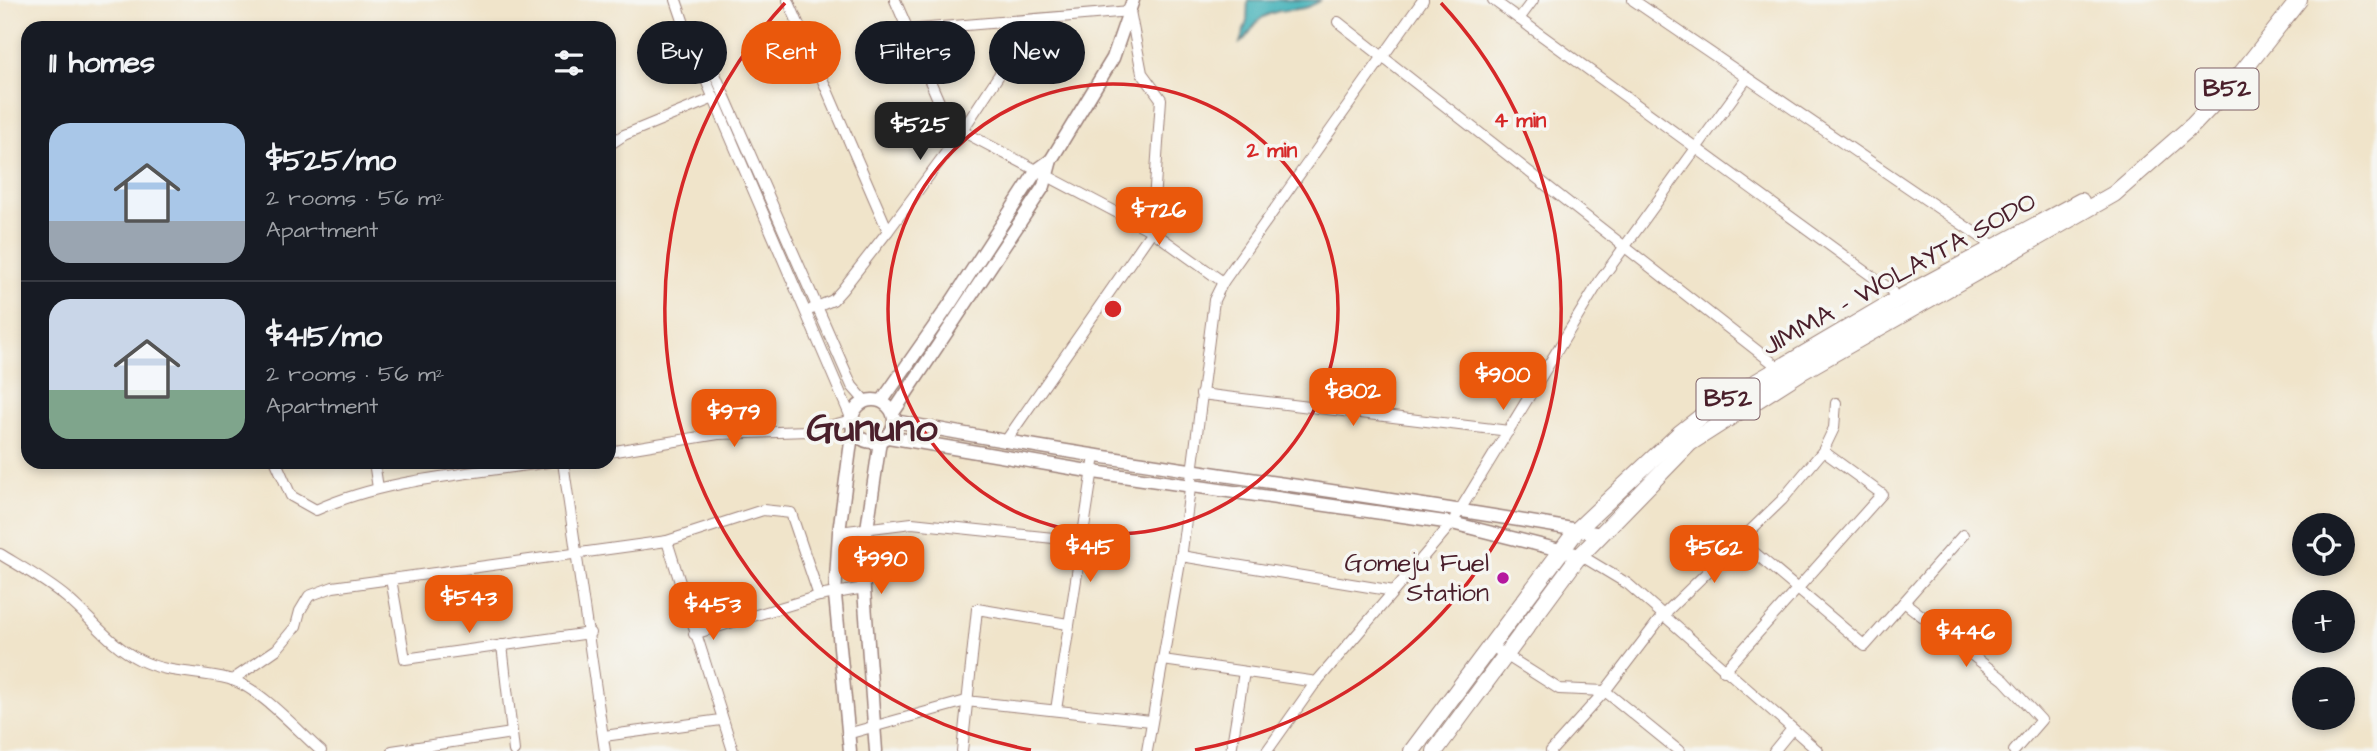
<!DOCTYPE html>
<meta charset="utf-8">
<style>
body{margin:0;font-family:"Architects Daughter",sans-serif;background:#242831;color:#f1f3f6;height:100vh;display:flex;flex-direction:column;font-size:26px;white-space:nowrap}
*{box-sizing:border-box;margin:0}
p{font-size:23px;color:#9ea1a6}
.icon{flex:none;width:38px;height:38px;fill:none;stroke:currentColor;stroke-width:2;stroke-linecap:round;stroke-linejoin:round}
.map{position:relative;flex:1;overflow:hidden}
.sheet{position:absolute;left:21px;top:21px;width:595px;height:448px;display:flex;flex-direction:column;background:#171b24;border-radius:21px;box-shadow:0 4px 10px #0003}
.sheet>*{flex:none}
.guide{position:absolute;left:637px;top:21px;width:665px;height:63px;display:flex;gap:14px}
.buttons{position:absolute;left:2292px;top:513px;display:grid;gap:14px}
.buttons a{display:grid;place-items:center;width:63px;height:63px;border-radius:50%;background:#171b24;box-shadow:0 4px 10px #0003;font-size:35px}
.price{position:absolute;translate:-50% -60px;padding:0 16px;border-radius:14px;background:#ea580c;color:#fff;font-size:23px;line-height:46px;filter:drop-shadow(0 2px 4px #0008)}
.price::after{content:'';position:absolute;left:50%;top:42px;width:21px;height:16px;margin-left:-10px;background:inherit;clip-path:polygon(0 0,100% 0,50% 100%)}
.price.current{background:#222;color:#fff}
ul{padding:0;list-style:none}
li{display:flex;align-items:center;gap:21px;height:175px;padding:0 28px}
li+li{border-top:2px solid #363941}
li span{display:grid;place-items:center;flex:none;width:196px;height:140px;border-radius:21px;color:#555}
li>.icon{margin-inline-start:auto}
span .icon{width:84px;height:84px;fill:#fffc;stroke-width:1}
li b{font-size:30px}
h2{display:flex;justify-content:space-between;align-items:center;height:84px;padding:0 28px;font-size:30px}
.tag{padding:0 24px;border-radius:32px;background:#171b24;box-shadow:0 4px 10px #0003;font-size:24px;line-height:63px}
.tag.current{background:#ea580c;color:#fff}
.map>svg:first-child{display:block}
</style>
<div class="map">
<svg width="2377" height="751" viewBox="0 0 2377 751">
<rect width="100%" height="100%" fill="#f6f6f2"/>
<filter id="ink" filterUnits="userSpaceOnUse"><feTurbulence type="fractalNoise" baseFrequency=".0143" numOctaves="2"/><feDisplacementMap in="SourceGraphic" scale="14" xChannelSelector="R" yChannelSelector="G"/><feConvolveMatrix kernelMatrix="1 2 1 2 8 2 1 2 1" color-interpolation-filters="sRGB"/></filter>
<filter id="wash" filterUnits="userSpaceOnUse"><feTurbulence type="fractalNoise" baseFrequency=".00686" numOctaves="4" result="noise"/><feDisplacementMap in="SourceGraphic" scale="28" xChannelSelector="R" yChannelSelector="G"/><feGaussianBlur stdDeviation="1.57" result="paint"/><feColorMatrix in="noise" values="0 0 0 0 0 0 0 0 0 0 0 0 0 0 0 0 0 1.4 0 .05"/><feComposite in="paint" operator="in"/></filter>
<g filter="url(#wash)">
<rect width="100%" height="100%" fill="#f0e4ca"/>
<path fill="#3fb0b7" stroke="#446871" stroke-width="2" d="M1248 0H1320C1303 15 1280 5 1262 18 1253 24 1250 36 1240 43L1247 21Z"/>
</g>
<g filter="url(#ink)">
<g fill="none" stroke-linecap="round" stroke-linejoin="round">
<g stroke="#9d827a" stroke-width="12">
<g id="minor">
<polyline points="788,0 888,231"/>
<polyline points="895,0 943,111 962,131 1152,231 1223,282"/>
<polyline points="1493,0 1891,290 1896,300"/>
<polyline points="1633,0 1997,248"/>
<polyline points="1519,19 1533,0"/>
<polyline points="1338,22 1778,367"/>
<polyline points="690,29 703,47 852,386 865,401"/>
<polyline points="907,30 1130,11 1142,73 1161,99 1152,231 1005,442"/>
<polyline points="609,145 624,135 714,98"/>
<polyline points="812,309 833,300 842,290 888,231 962,131 1036,19"/>
<polyline points="1201,394 1509,431"/>
<polyline points="609,452 718,434 809,431 852,420 693,50 676,0"/>
<path d="M276 462 291 496 316 510C387 478 471 474 548 462"/>
<polyline points="374,462 378,488"/>
<polyline points="563,462 605,751"/>
<polyline points="839,532 912,523 1082,541"/>
<polyline points="667,541 733,751"/>
<polyline points="1727,553 1755,553 1865,646 1963,535"/>
<path d="M0 554C23 568 47 581 67 598 92 619 110 645 140 660 167 674 199 671 229 679 259 687 297 730 321 751"/>
<polyline points="1580,555 1628,584 1818,751"/>
<polyline points="1181,556 1394,591"/>
<polyline points="391,579 405,659 590,633"/>
<polyline points="1904,602 2004,680 2041,720 2014,751"/>
<polyline points="694,634 819,596 864,588"/>
<polyline points="502,645 514,751"/>
<polyline points="1493,647 1559,689 1605,691 1679,751"/>
<polyline points="1163,660 1317,682"/>
<polyline points="1724,671 1882,494 1823,451"/>
<polyline points="232,680 277,649 296,626 300,611 309,596 333,587 667,541 763,510 791,513 819,596"/>
<polyline points="1056,710 1095,456"/>
<polyline points="847,734 966,701 1151,721"/>
<polyline points="604,736 721,720"/>
<polyline points="392,751 512,733"/>
<polyline points="962,751 977,609 1068,624"/>
<polyline points="1147,751 1182,551 1214,300 1223,282 1423,0"/>
<polyline points="1231,751 1244,672"/>
<polyline points="1267,751 1313,686 1452,523 1599,282 1747,78"/>
<polyline points="1551,751 1605,691 1663,615 1782,500 1823,451 1834,428 1836,403"/>
<polyline points="1774,751 1792,729"/>
</g>
</g>
<g stroke="#9d827a" stroke-width="15">
<g id="secondary">
<circle cx="873" cy="421" r="21"/>
<polyline points="882,401 952,301 1037,170 1051,160"/>
<polyline points="893,413 1044,186 1051,160 1113,58 1133,0"/>
<path d="M895 421C1129 466 1366 492 1601 534"/>
<polyline points="888,437 1094,472 1452,523 1580,555"/>
<polyline points="850,751 835,595 839,532 853,427"/>
<polyline points="876,751 862,563 880,441"/>
</g>
</g>
<g stroke="#9d827a" stroke-width="18">
<g id="trunk">
<polyline points="1412,751 1577,530 1680,433 1712,408 1896,300 2081,201"/>
<polyline points="1435,751 1576,560 1690,443 1801,372 2114,194 2193,125 2236,80 2299,0"/>
</g>
</g>
<use href="#minor" stroke="#fff" stroke-width="10"/>
<use href="#secondary" stroke="#fff" stroke-width="12"/>
<use href="#trunk" stroke="#fff" stroke-width="16"/>
</g>
</g>
<g fill="none" stroke="#d62828" stroke-width="3.5">
<circle cx="1113" cy="309" r="225"/>
<path d="M1031 750A449 449 0 0 1 785 3M1441 3A449 449 0 0 1 1195 750"/>
</g>
<circle fill="#b5179e" stroke="#f6f6f2" stroke-width="2.5" cx="1503" cy="578" r="7"/>
<g text-anchor="middle" dominant-baseline="central" stroke-width="7" stroke-linejoin="round" paint-order="stroke">
<g fill="#f6f6f2" stroke="#7e6067" stroke-width="2">
<rect x="2195.5" y="68.5" width="63" height="41" rx="5"/>
<rect x="1696.5" y="378.5" width="63" height="41" rx="5"/>
</g>
<g font-size="24" font-weight="bold" fill="#4a1f2b">
<text x="2227" y="89">B52</text>
<text x="1728" y="399">B52</text>
</g>
<g font-size="26" fill="#4a1f2b" stroke="#f6f6f2">
<text transform="translate(1899 274) rotate(-29)">JIMMA - WOLAYTA SODO</text>
</g>
<g font-size="26" fill="#4a1f2b" stroke="#f6f6f2" text-anchor="end">
<text x="1489" y="563">Gomeju Fuel<tspan x="1489" dy="30">Station</tspan></text>
</g>
<g font-size="40" font-weight="bold" fill="#4a1f2b" stroke="#f6f6f2">
<text x="872" y="429">Gununo</text>
</g>
</g>
<circle cx="1113" cy="309" r="10" fill="#d62828" stroke="#f6f6f2" stroke-width="3.5"/>
<g font-size="21" text-anchor="middle" font-weight="bold" fill="#d62828" stroke="#f6f6f2" stroke-width="7" stroke-linejoin="round" paint-order="stroke">
<text x="1520" y="127">4 min</text>
<text x="1272" y="157">2 min</text>
</g>
</svg>
<div class="buttons">
<a><svg class="icon" aria-label="locate" viewBox="0 0 24 24"><circle cx="12" cy="12" r="6"/><path d="M12 2v4M12 18v4M2 12h4M18 12h4"/></svg></a>
<a>+</a>
<a>−</a>
</div>
<b class="price current" style="left:920px;top:162px">$525</b>
<b class="price" style="left:1159px;top:247px">$726</b>
<b class="price" style="left:1503px;top:412px">$900</b>
<b class="price" style="left:1353px;top:428px">$802</b>
<b class="price" style="left:734px;top:449px">$979</b>
<b class="price" style="left:1090px;top:584px">$415</b>
<b class="price" style="left:1714px;top:585px">$562</b>
<b class="price" style="left:881px;top:596px">$990</b>
<b class="price" style="left:469px;top:635px">$543</b>
<b class="price" style="left:713px;top:642px">$453</b>
<b class="price" style="left:1966px;top:669px">$446</b>
<div class="guide">
<a class="tag">Buy</a>
<a class="tag current">Rent</a>
<a class="tag">Filters</a>
<a class="tag">New</a>
</div>
<section class="sheet">
<h2>11 homes<svg class="icon" aria-label="filters" viewBox="0 0 24 24"><path d="M4 7h16M4 17h16"/><circle cx="9" cy="7" r="2"/><circle cx="15" cy="17" r="2"/></svg></h2>
<ul>
<li><span style="background:linear-gradient(#a9c7e8 70%,#9aa5b1 0)"><svg class="icon" aria-label="home" viewBox="0 0 24 24"><path d="M3 11l9-7 9 7M6 9v11h12V9"/></svg></span><div><b>$525/mo</b><p>2 rooms · 56 m²</p><p>Apartment</p></div></li>
<li><span style="background:linear-gradient(#c9d6e8 65%,#7fa58c 0)"><svg class="icon" aria-label="home" viewBox="0 0 24 24"><path d="M3 11l9-7 9 7M6 9v11h12V9"/></svg></span><div><b>$415/mo</b><p>2 rooms · 56 m²</p><p>Apartment</p></div></li>
</ul>
</section>
</div>
